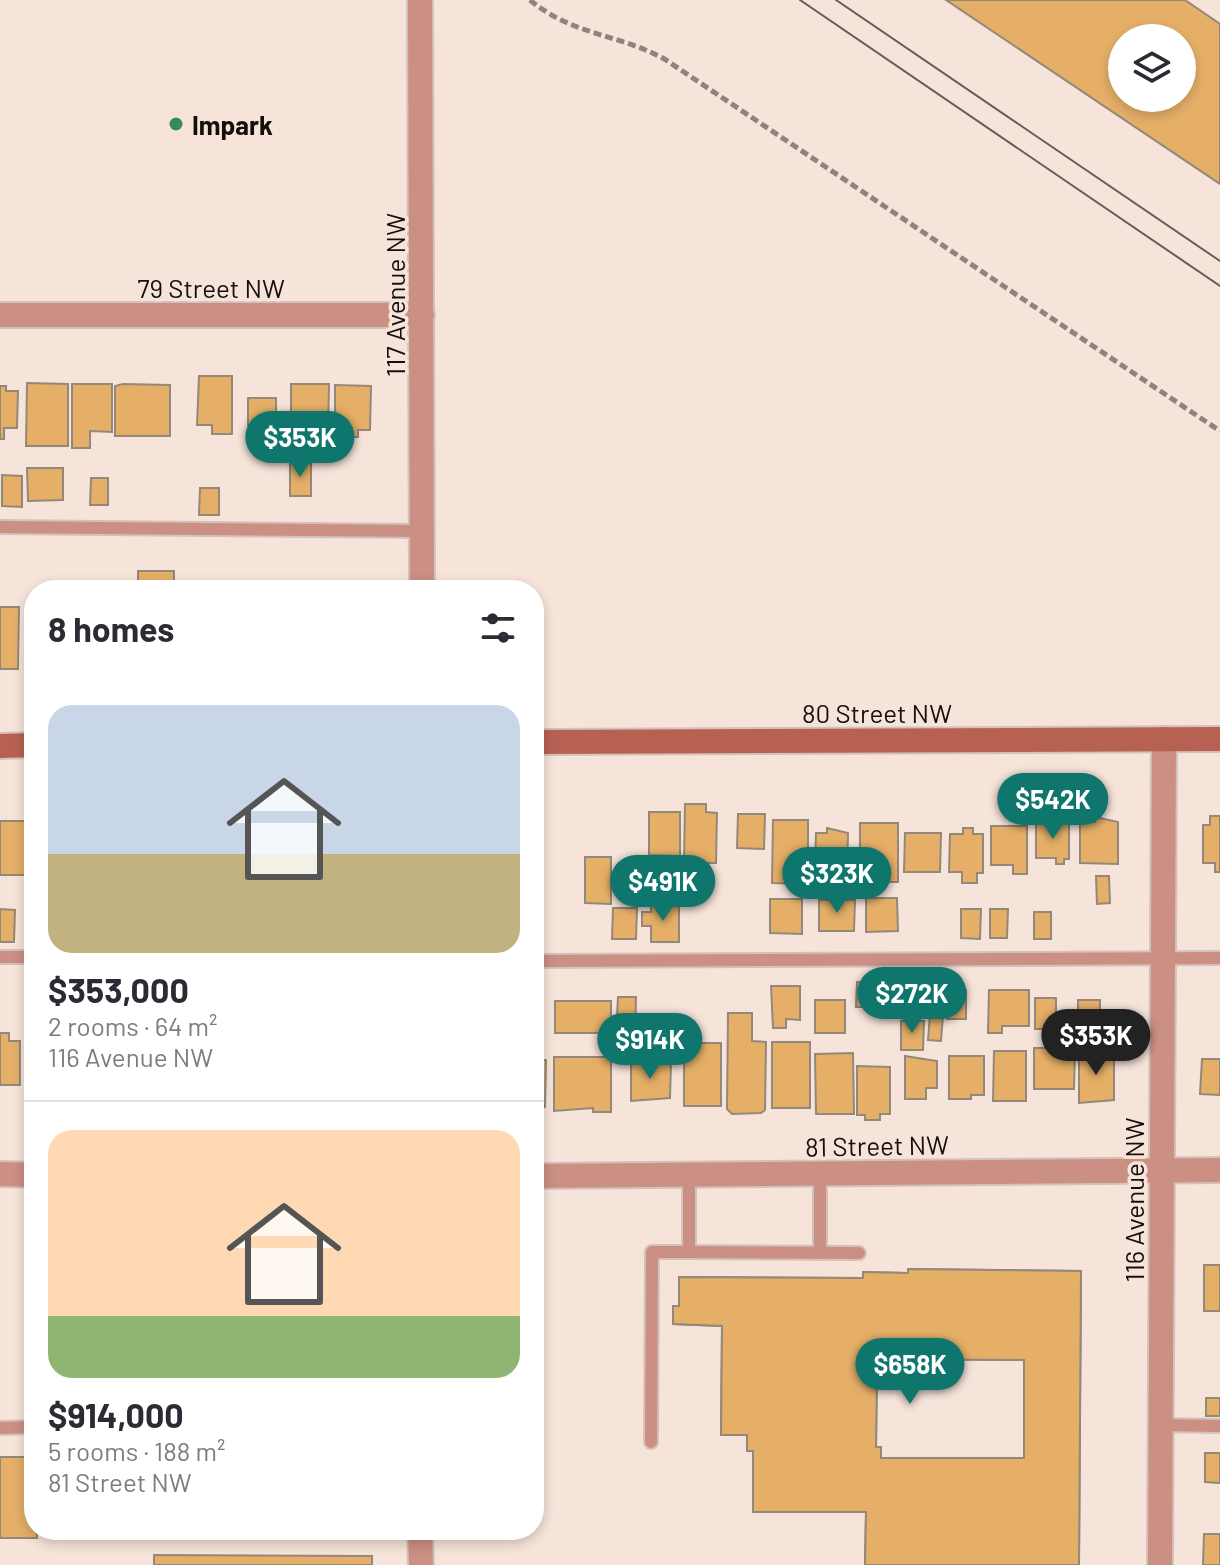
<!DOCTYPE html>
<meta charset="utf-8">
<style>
body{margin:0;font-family:Barlow,sans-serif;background:#f2f2f3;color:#2b2b33;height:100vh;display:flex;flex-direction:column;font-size:30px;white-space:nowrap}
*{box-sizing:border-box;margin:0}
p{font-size:26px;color:#7c7c81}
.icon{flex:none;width:44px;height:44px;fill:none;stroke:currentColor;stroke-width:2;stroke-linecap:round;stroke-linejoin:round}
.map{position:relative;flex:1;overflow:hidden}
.drawer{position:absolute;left:24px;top:580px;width:520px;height:960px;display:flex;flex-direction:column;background:#fff;border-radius:32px;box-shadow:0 4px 12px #0003}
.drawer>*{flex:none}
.fabs{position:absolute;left:1108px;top:24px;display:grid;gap:16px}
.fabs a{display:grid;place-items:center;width:88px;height:88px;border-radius:50%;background:#fff;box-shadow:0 4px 12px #0003;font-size:40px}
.price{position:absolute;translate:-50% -68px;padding:0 18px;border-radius:28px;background:#0f766e;color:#fff;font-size:26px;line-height:52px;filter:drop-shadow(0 2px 4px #0008)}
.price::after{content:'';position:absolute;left:50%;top:48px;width:24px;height:18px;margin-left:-12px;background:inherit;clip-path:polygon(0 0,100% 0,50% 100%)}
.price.selected{background:#222;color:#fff}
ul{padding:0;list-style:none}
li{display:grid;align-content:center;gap:16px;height:424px;padding:0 24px}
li+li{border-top:2px solid #e1e1e2}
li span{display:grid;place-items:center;height:248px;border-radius:24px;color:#555}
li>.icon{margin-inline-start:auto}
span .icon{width:144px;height:144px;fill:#fffc;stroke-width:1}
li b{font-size:34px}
h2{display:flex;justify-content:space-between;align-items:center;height:96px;padding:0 24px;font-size:34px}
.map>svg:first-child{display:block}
</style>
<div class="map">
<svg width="1220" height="1565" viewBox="0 0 1220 1565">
<rect width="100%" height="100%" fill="#f6e4da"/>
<g fill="#e5af68" stroke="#93887a" stroke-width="2" fill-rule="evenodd">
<path d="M946 0H1185L1220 24V184ZM1122 38H1182V98H1122Z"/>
<polygon points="199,376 232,376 232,434 212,434 212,425 197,425"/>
<polygon points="27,383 68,384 68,446 26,446"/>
<polygon points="72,384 112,384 112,432 90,431 90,448 72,448"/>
<polygon points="123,384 170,385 170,436 115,436 115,386"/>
<polygon points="291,384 329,384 328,430 321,430 321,436 304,436 304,429 291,429"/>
<polygon points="335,385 371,386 370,430 358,430 358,437 349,437 349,430 335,430"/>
<polygon points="0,386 6,386 6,391 18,391 17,428 4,428 4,439 0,439"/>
<polygon points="248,398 276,398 276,437 263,437 264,425 248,425"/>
<polygon points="290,462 311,463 311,496 290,496"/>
<polygon points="27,468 63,468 63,500 28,501"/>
<polygon points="2,475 22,476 22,507 2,506"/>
<polygon points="91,478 108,478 108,505 90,505"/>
<polygon points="200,488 219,488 219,515 199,515"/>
<rect x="138" y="571" width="36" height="19"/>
<polygon points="0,607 19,607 18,669 0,669"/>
<polygon points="34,651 34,693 30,693 29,652"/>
<polygon points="685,804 706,804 706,812 717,813 716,863 684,863"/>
<polygon points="649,812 680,812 680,856 649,855"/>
<polygon points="738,814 765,814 764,849 737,848"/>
<polygon points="1210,816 1220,816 1220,872 1215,872 1215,863 1203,863 1203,825 1210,825"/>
<polygon points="1095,817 1118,822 1118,864 1080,863 1080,822 1095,822"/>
<polygon points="1046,818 1069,823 1069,859 1064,859 1064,864 1056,864 1056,858 1036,858 1036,824 1046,824"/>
<polygon points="773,820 808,820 808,884 772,883"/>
<polygon points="0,821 28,821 28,829 34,829 34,875 0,875"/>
<rect x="860" y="823" width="38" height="59"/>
<polygon points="991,826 1027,826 1027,874 1013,874 1013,865 991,865"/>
<polygon points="827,828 848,833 847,873 833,873 833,865 815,865 816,833 827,833"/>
<polygon points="963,828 973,828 973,834 983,834 983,873 977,873 977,883 962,883 962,872 949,872 950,834 963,834"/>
<polygon points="905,833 941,833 940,872 904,872"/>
<polygon points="585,857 611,857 611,904 585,903"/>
<polygon points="1096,876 1109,876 1110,903 1097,904"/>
<polygon points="866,898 897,898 898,931 866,932"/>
<polygon points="770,899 802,899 802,934 770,933"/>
<polygon points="819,900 855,900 854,931 819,931"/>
<polygon points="651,904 679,904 679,942 651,942 651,926 642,926 642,912 651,912"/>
<polygon points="613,908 637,908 636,939 612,939"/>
<polygon points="0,909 15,910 14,942 0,942"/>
<polygon points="961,909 981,909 980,939 961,938"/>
<polygon points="990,909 1008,909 1007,938 990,938"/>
<rect x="1034" y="912" width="17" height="27"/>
<polygon points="857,982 876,982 875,1007 856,1007"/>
<polygon points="771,986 800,986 800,1020 786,1019 786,1028 773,1028"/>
<rect x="947" y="990" width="19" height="29"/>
<polygon points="989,990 1029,990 1029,1026 1002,1026 1002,1033 988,1033"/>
<polygon points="618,997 636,997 635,1037 616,1037"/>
<rect x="1035" y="998" width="21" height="31"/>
<rect x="534" y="1000" width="7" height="31"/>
<rect x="815" y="1000" width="30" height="33"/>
<rect x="1078" y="1000" width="22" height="29"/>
<rect x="28" y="1001" width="6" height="34"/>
<rect x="555" y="1001" width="56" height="32"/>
<polygon points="728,1013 752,1013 752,1041 766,1042 765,1110 761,1113 732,1114 727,1109"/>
<polygon points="930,1014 943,1015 941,1041 928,1040"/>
<polygon points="901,1021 924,1021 923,1050 901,1050"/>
<polygon points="0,1033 9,1033 9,1041 20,1041 20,1085 0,1085"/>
<rect x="772" y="1042" width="38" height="66"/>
<rect x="684" y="1043" width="37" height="63"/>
<polygon points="1034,1048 1075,1048 1074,1089 1034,1089"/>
<polygon points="31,1049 34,1049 34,1106 27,1106"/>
<polygon points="994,1051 1026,1051 1026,1101 993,1101"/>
<polygon points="1079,1051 1114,1052 1114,1100 1079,1103"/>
<polygon points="853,1053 854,1114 816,1114 815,1054"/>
<polygon points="905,1056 937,1061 937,1088 926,1088 926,1099 905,1099"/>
<polygon points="949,1056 984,1056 984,1095 971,1095 971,1099 949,1099"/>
<polygon points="554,1057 611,1057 611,1112 593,1112 593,1108 554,1111"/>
<polygon points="1202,1059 1220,1059 1220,1095 1200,1094"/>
<polygon points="534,1060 546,1060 545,1107 541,1109 534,1109"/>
<polygon points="631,1062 671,1063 670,1098 631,1101"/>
<polygon points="857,1066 890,1067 890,1114 880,1114 880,1120 865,1120 865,1115 857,1115"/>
<polygon points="33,1250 34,1341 30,1341 31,1270"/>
<rect x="1204" y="1265" width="16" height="46"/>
<path d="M908 1269 1081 1271 1079 1565H865L866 1512H753V1451H747V1435H721L722 1326 673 1324V1306H679V1277L863 1278V1272L908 1273ZM882 1359 1024 1360V1458H881V1447H876L877 1371H882Z"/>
<path d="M908 1269 1081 1271 1079 1565H865L866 1512H753V1451H747V1435H721L722 1326 673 1324V1306H679V1277L863 1278V1272L908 1273ZM882 1359 1024 1360V1458H881V1447H876L877 1371H882Z"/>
<rect x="1206" y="1398" width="14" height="18"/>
<polygon points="1205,1453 1220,1453 1220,1483 1205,1482"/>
<polygon points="0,1457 34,1457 34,1530 37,1530 37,1538 0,1538"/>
<polygon points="1204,1534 1220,1534 1220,1565 1203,1565"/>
<polygon points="154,1555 372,1556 372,1565 154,1565"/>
</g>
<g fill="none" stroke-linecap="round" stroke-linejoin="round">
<g stroke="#d2c2b9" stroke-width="16">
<g id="lane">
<polyline points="0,527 422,531"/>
<polyline points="0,957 34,957"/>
<polyline points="534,961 1220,958"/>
<polyline points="820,1173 820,1253"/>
<polyline points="689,1252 859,1253"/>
<polyline points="1160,1425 1220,1426"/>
<polyline points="0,1428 34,1427"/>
<polyline points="651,1442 652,1252 689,1252 689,1174"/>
</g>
</g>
<g stroke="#d2c2b9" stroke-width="28">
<g id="street">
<polyline points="420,0 422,590"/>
<polyline points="0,315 422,315"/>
<polyline points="0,1174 34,1175"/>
<polyline points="534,1176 1220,1170"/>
<polyline points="420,1530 421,1565"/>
<polyline points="1160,1565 1164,739"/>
</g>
</g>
<g stroke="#d2c2b9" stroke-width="28">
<g id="secondary">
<polyline points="534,742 1220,739"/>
<polyline points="0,746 34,745"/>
</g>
</g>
<path stroke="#8f837c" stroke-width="5" stroke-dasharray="8 4" stroke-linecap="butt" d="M530 0C573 36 621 34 666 60L1220 431"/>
<use href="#lane" stroke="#cb8f84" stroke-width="12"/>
<use href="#street" stroke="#cb8f84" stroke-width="24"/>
<use href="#secondary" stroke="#b76153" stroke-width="24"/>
<g stroke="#675c57" stroke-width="2">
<polyline points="800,0 1220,286"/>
<polyline points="836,0 1220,261"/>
</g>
</g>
<circle fill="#358b5e" stroke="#f6e4da" stroke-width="3" cx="176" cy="124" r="8"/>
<g text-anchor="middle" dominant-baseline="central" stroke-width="7" stroke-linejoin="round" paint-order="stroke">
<g font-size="26" font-weight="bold" fill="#150f0c" stroke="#f6e4da" text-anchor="start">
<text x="192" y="124">Impark</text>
</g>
<g font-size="26" fill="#150f0c" stroke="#f6e4da">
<text x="211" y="287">79 Street NW</text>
<text transform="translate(394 295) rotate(-90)">117 Avenue NW</text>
<text x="877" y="712">80 Street NW</text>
<text transform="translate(877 1145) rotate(-1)">81 Street NW</text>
<text transform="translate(1133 1200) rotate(-90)">116 Avenue NW</text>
</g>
</g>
</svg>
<div class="fabs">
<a><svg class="icon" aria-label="layers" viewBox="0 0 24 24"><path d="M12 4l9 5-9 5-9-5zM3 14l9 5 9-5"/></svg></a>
</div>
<b class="price" style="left:300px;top:479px">$353K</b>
<b class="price" style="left:1053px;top:841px">$542K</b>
<b class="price" style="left:837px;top:915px">$323K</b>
<b class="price" style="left:663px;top:923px">$491K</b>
<b class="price" style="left:912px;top:1035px">$272K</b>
<b class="price selected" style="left:1096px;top:1077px">$353K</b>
<b class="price" style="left:650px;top:1081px">$914K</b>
<b class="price" style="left:910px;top:1406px">$658K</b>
<section class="drawer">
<h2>8 homes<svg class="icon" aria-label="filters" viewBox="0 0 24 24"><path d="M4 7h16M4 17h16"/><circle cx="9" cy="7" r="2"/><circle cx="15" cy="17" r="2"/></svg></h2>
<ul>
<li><span style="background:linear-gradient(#c9d6e8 60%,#c2b280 0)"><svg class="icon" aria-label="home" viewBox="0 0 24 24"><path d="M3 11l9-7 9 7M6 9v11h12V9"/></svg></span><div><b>$353,000</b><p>2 rooms · 64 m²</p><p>116 Avenue NW</p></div></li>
<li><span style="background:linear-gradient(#ffd9b3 75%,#8fb573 0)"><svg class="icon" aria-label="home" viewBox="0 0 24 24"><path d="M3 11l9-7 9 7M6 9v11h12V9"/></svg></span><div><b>$914,000</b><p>5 rooms · 188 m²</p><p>81 Street NW</p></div></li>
</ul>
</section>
</div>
